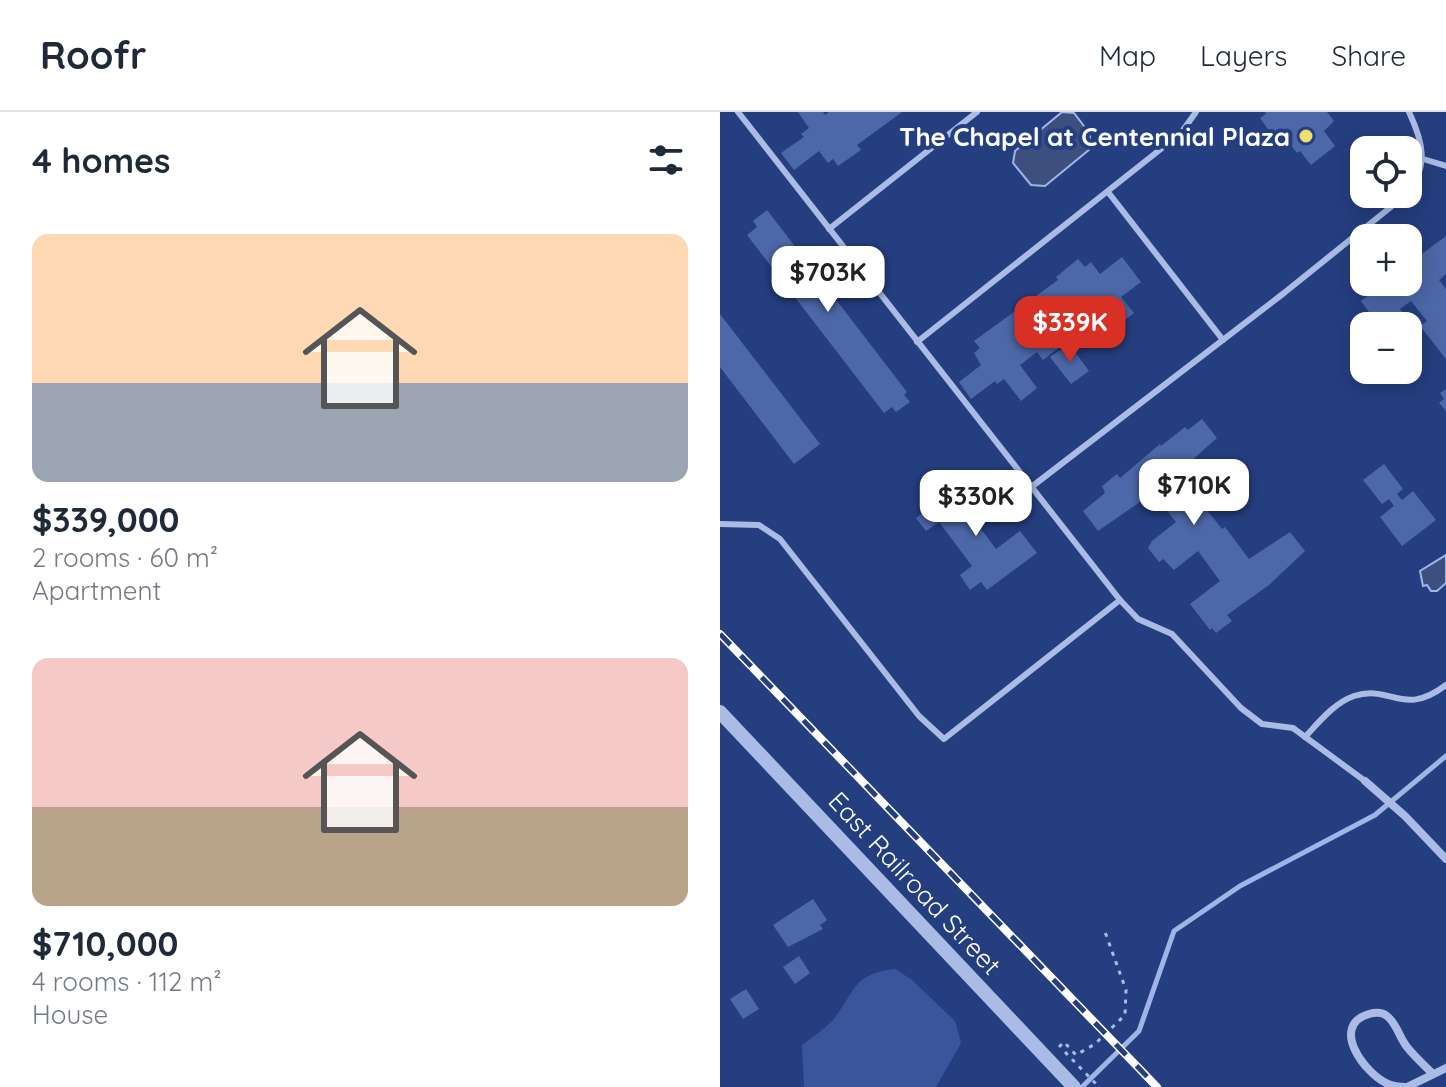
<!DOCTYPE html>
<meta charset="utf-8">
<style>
body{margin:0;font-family:Quicksand,sans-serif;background:#f6f6f7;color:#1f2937;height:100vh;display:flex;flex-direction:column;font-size:30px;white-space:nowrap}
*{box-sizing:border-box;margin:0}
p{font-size:26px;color:#747a83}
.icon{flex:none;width:44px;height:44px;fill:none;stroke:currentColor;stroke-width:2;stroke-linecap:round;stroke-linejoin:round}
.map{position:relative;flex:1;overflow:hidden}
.details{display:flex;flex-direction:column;background:#fff;width:720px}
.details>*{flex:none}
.buttons{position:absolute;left:630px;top:24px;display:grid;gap:16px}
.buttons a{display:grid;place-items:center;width:72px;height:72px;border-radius:16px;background:#fff;box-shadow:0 4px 20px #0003;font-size:40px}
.price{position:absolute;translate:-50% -68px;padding:0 18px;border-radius:16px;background:#fff;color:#222;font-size:26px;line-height:52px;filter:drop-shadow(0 2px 4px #0008)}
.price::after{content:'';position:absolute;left:50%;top:48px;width:24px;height:18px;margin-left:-12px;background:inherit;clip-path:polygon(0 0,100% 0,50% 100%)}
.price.active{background:#d93025;color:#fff}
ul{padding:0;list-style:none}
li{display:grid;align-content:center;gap:16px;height:424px;padding:0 32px}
li span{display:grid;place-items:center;height:248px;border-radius:16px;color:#555}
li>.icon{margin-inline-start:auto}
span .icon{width:144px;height:144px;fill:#fffc;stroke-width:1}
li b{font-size:34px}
h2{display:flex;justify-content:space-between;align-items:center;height:96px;padding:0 32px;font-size:34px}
header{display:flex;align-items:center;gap:48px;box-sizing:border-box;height:112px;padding:0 40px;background:#fff;border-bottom:2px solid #e0e1e3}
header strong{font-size:38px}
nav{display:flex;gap:44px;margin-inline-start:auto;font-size:28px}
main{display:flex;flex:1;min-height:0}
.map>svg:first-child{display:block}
</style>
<header>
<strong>Roofr</strong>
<nav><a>Map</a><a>Layers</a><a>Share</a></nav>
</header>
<main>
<section class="details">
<h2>4 homes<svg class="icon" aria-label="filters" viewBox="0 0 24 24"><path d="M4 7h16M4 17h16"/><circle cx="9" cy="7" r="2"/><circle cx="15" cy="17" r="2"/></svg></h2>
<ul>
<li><span style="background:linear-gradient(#ffd9b3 60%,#9aa5b1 0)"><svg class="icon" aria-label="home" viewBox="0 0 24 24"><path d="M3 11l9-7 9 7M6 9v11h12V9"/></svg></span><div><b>$339,000</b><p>2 rooms · 60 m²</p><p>Apartment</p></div></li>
<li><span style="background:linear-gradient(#f6c9c9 60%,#b9a48a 0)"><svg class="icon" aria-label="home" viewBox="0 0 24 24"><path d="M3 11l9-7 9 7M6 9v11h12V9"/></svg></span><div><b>$710,000</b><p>4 rooms · 112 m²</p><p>House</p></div></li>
</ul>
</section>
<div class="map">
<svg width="726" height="975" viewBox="0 0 726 975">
<rect width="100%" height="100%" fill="#253e7f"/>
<path fill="#39569c" d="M175 857 192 868 235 909 241 931 216 975H84L82 933C92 925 105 917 113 908 136 879 132 862 175 857Z"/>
<g fill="#3c4f7e" stroke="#9fb5e7" stroke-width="2">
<polygon points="342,0 354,1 370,22 370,37 325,74 311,73 293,51 295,39"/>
<polygon points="726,443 726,471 717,479 711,479 707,473 703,474 700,459"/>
</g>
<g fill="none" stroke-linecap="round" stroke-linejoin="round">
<polyline stroke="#9fb5e7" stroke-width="5" points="362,975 419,919 454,819 520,774 655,703 726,644"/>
</g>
<g fill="#4d68a8">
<polygon points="78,0 103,0 105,3 109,0 182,0 137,33 141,38 118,54 113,47 108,51 99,39 74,58 61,41 84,25 81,22 89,16"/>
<polygon points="545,0 607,0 614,9 604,19 615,34 591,53 580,39 577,41 562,21 555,27 540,6 546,2"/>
<polygon points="47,98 187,280 184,283 190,290 176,300 172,295 164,301 27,123 37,115 33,109"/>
<polygon points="726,124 726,162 719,168 726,177 726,247 700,214 707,209 691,189 680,197 685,204 672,214 667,214 664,210 659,214 641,189 666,170 688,170 688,145 696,139 699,144"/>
<polygon points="402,145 421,170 401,185 414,201 388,221 371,199 339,223 345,231 323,248 317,240 300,253 317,276 301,289 284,267 277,272 275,269 251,287 239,270 261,253 254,241 260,236 254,229 338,168 336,165 358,147 365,155 371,150 380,162"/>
<polygon points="0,202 100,332 74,352 0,255"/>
<polygon points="349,232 369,259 351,272 330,245"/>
<polygon points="726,277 726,299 719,291 724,287 720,281"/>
<polygon points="482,307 497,326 461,358 486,391 483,393 502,417 505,415 529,447 570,420 585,439 549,473 507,503 512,509 496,521 492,516 490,518 470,492 500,469 478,439 454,458 443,447 439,450 428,436 432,429 456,410 433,381 378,419 363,399 385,381 382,374 397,362 400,366 440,332 441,334 465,315 468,318"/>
<polygon points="664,352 683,377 677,382 682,388 693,379 716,408 682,434 660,405 674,394 669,387 662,392 643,368"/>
<polygon points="255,362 266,376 243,393 276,437 300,419 317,441 267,478 261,470 250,478 240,463 252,454 219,410 206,419 196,406"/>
<polygon points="93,787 107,808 100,813 103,817 68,835 53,813"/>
<polygon points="79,844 90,861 75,872 63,855"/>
<polygon points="26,877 39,897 23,907 10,887"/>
</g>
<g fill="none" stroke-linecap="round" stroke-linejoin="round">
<g stroke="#aabce6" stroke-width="3" stroke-dasharray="4 6" stroke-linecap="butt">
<polyline points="339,935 344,930 356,943 375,932 405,903 406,878 385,820"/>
<polyline points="345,940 379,975"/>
</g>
<g stroke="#aabce6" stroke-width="6">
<polyline points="18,0 400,488 418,507 452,522 521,596 542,612 573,616 645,669"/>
<polyline points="703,47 726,54"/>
<polyline points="388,80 503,228"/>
<path d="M688 81C709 53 703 30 689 0"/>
<polyline points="109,117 257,0"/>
<polyline points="197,230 461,21 476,0"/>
<polyline points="310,376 564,181 687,82"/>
<polyline points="0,412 39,413 60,427 199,604 224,627 400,488"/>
<path d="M585 625C599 610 614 591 634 584 671 572 683 606 726 573"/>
</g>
<g stroke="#aabce6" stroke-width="8">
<polyline points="645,669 685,704 726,747"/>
<path d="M686 975C680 975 673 974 668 972 645 962 609 914 649 902 656 900 662 900 667 904 677 912 679 925 687 935 695 945 704 953 713 962"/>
<polyline points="687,975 726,956"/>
</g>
<polyline stroke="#aabce6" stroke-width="14" points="0,600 354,975"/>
<g stroke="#fff" stroke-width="8">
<polyline id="rail" points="0,522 437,975"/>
</g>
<use href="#rail" stroke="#253e7f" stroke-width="5" stroke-dasharray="15" stroke-linecap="butt"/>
</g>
<circle fill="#f0de6f" stroke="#253e7f" stroke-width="3" cx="586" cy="24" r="8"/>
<g text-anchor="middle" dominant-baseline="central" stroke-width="8" stroke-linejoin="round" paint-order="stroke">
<g font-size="26" font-weight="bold" fill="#fff" stroke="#253e7f" text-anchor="end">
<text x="570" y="24">The Chapel at Centennial Plaza</text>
</g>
<g font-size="26" fill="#fff" stroke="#253e7f">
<text transform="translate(195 771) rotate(47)">East Railroad Street</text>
</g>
</g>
</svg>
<div class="buttons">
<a><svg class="icon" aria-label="locate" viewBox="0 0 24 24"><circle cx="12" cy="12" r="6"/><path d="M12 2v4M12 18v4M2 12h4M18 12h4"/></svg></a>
<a>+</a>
<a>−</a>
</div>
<b class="price" style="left:108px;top:202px">$703K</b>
<b class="price active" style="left:350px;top:252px">$339K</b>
<b class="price" style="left:474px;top:415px">$710K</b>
<b class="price" style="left:256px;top:426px">$330K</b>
</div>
</main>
